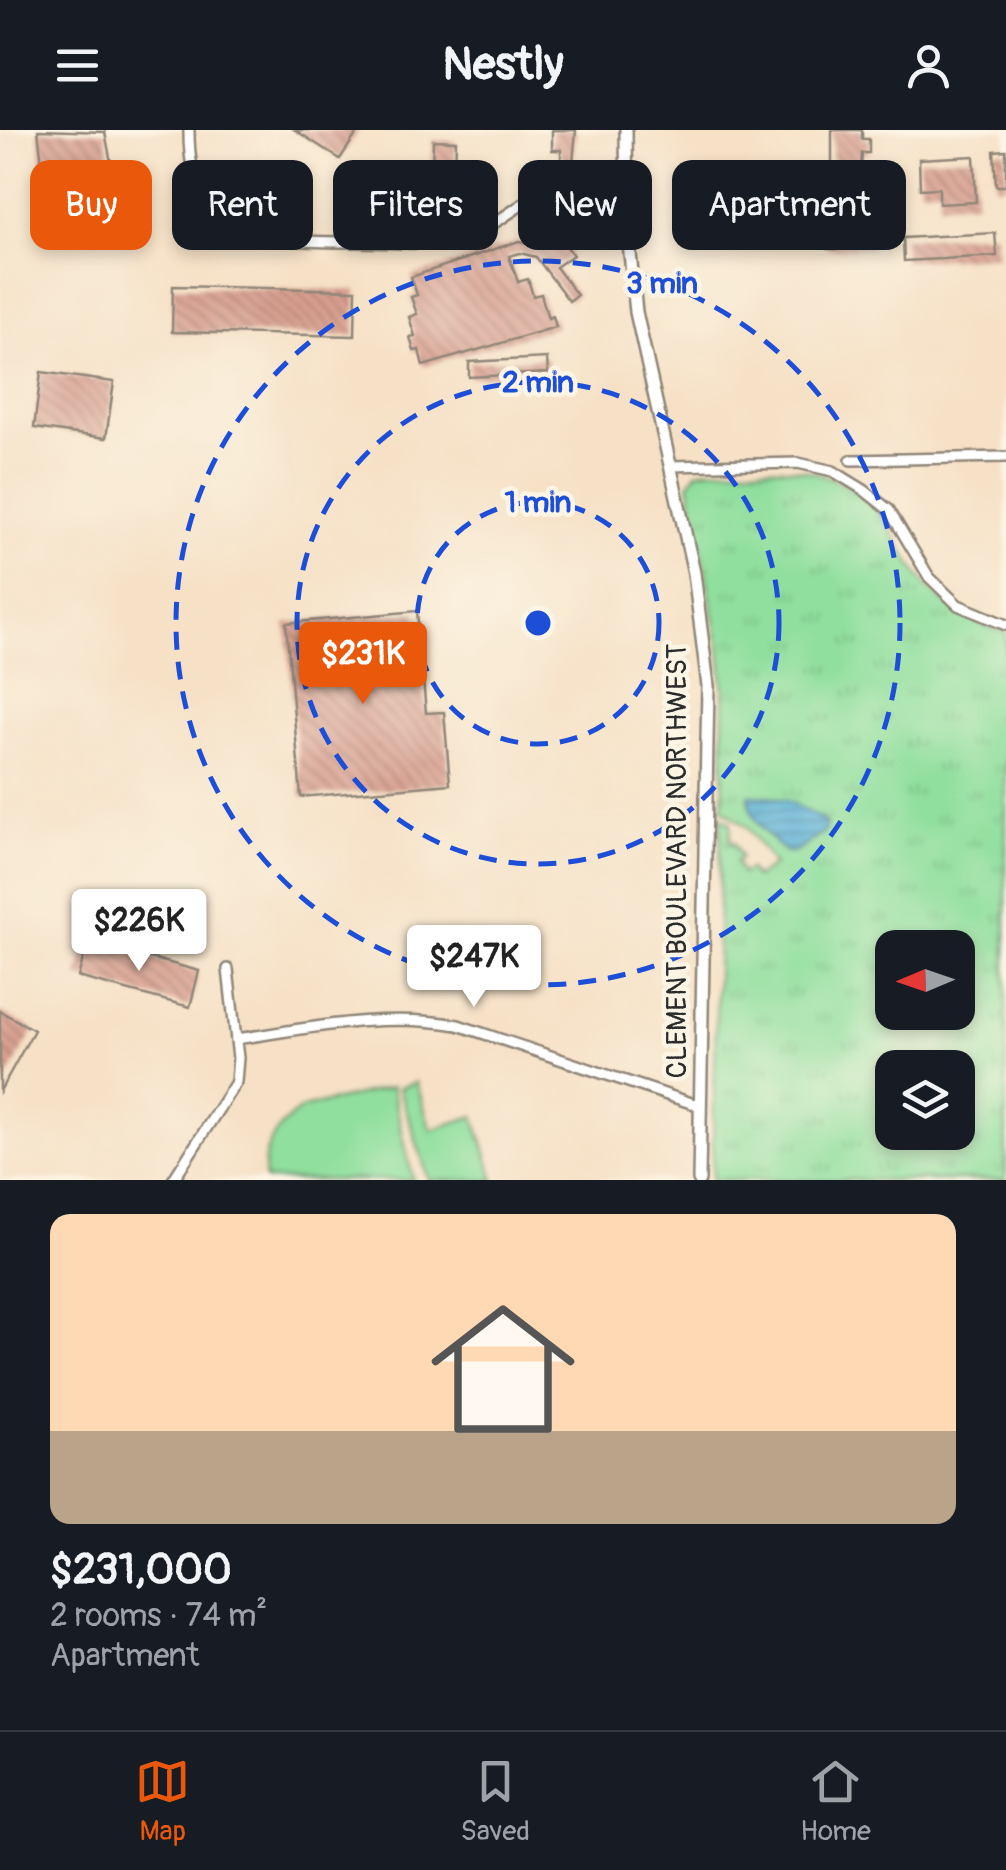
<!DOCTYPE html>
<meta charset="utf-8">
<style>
body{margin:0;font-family:Pangolin,sans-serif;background:#20242c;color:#f1f3f6;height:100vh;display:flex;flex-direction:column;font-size:38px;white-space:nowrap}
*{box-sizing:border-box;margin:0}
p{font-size:32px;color:#9ea1a6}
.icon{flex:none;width:55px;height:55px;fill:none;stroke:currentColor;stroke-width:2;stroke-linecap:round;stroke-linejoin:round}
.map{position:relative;height:1050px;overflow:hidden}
.drawer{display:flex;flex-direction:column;background:#171b24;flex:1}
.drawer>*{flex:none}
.banner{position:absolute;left:30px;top:30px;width:948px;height:90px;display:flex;gap:20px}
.needle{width:65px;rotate:268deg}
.fabs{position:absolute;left:875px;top:800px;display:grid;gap:20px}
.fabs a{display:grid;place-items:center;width:100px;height:100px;border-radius:20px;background:#171b24;box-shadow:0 5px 15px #0003;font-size:50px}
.price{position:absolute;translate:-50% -85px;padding:0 22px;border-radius:10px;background:#fff;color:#222;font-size:32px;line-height:65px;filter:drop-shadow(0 2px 5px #0008)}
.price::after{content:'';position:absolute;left:50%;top:60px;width:30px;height:22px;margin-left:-15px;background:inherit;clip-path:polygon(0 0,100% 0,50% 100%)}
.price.current{background:#ea580c;color:#fff}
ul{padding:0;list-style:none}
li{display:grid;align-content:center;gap:20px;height:530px;padding:0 50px}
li+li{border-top:2px solid #363941}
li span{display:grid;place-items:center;height:310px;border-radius:20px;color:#555}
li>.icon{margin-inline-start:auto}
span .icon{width:180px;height:180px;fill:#fffc;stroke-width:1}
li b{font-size:42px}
.pill{padding:0 35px;border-radius:20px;background:#171b24;box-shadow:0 5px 15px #0003;font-size:35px;line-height:90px}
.pill.current{background:#ea580c;color:#fff}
header{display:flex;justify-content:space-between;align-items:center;height:130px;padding:0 50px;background:#171b24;font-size:45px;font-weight:800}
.dock{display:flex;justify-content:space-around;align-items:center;height:140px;border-top:2px solid #363941;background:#171b24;font-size:28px;color:#9ea1a6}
.dock a{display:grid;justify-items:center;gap:5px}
.dock .current{color:#ea580c}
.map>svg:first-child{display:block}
</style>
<header><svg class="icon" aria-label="menu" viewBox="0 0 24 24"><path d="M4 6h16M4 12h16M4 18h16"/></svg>Nestly<svg class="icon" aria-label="person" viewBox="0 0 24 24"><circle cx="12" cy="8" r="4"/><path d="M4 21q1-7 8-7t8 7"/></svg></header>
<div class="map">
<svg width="1006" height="1050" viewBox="0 0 1006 1050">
<defs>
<pattern id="grass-tufts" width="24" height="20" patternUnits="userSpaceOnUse" patternTransform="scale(2.5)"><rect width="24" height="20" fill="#90df9e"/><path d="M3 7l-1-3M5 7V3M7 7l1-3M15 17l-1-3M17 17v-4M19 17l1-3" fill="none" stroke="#7cc088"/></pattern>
<pattern id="water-rules" width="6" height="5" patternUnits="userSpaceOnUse" patternTransform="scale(2.5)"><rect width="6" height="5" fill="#5ab1d7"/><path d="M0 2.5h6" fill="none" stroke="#4b90af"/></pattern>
<pattern id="building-back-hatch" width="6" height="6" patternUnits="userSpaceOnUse" patternTransform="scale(2.5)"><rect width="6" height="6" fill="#d89f8f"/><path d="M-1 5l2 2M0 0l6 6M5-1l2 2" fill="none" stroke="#af8275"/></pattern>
</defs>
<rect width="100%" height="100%" fill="#fcf5e5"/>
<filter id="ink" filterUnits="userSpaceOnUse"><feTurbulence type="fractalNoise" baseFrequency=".01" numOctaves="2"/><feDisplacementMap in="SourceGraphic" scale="20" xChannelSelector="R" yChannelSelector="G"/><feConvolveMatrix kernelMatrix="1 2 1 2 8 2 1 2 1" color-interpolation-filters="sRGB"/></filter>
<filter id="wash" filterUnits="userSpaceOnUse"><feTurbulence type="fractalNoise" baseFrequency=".0048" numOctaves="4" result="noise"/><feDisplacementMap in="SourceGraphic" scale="40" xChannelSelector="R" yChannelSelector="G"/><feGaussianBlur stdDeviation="2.25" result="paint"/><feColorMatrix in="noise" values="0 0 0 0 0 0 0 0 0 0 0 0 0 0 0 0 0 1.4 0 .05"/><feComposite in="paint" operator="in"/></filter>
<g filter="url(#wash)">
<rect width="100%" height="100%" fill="#f6e1c6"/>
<path fill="url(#grass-tufts)" stroke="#5e8564" stroke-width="2.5" fill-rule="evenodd" d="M707 339C744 339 787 333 823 345 881 364 887 398 917 443 938 473 971 494 1006 502V1050H712L721 687 731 693 730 713 734 712 741 727 736 732 742 744 749 739 755 748 774 735 746 696 723 679 724 565 720 519 689 354 697 342ZM892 818H958V882H892ZM892 938H958V1002H892Z"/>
<g fill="#90df9e" stroke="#5e8564" stroke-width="2.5">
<polygon points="416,952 431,1000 474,986 495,1050 429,1050 399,958"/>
<path d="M392 957 413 1050H265C260 1018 277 995 303 978Z"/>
</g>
<path fill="url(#water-rules)" stroke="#426e81" stroke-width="2.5" d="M749 665C779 664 797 674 822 690L826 694 825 701 796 722H786C770 709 748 688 749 665Z"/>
<g id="blocks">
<g fill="url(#building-back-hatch)">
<polygon points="38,0 105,2 117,63 113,64 115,80 111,81 114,103 51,111"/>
<polygon points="295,0 359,0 340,29"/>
<polygon points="552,0 576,0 573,33 561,33 561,20 552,20"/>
<polygon points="832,0 862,0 862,9 869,9 869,23 862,23 861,38 832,38"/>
<polygon points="433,10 456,11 454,78 431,78"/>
<polygon points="1006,20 1006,56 996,56 994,21"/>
<polygon points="974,26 976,72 939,74 939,58 920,59 919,29"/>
<polygon points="827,73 874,74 873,119 827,119"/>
<polygon points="553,97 573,125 556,137 577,165 569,171 536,127 520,123 509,126 518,152 528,149 533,166 541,164 548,188 553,186 556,197 423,236 419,220 414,221 410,207 415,206 409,187 417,184 411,167 417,165 411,147 519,111 551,116 543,104"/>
<polygon points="995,103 997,126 904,131 903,108"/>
<polygon points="173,156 356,160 355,206 172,202"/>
<polygon points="547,228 548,243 469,247 469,232"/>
<polygon points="41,242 114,252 106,308 34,298"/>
<polygon points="417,481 426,583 444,582 450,654 301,667 286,493"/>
<polygon points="88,811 199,841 190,877 78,847"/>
<polygon points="0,881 34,900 0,961"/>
</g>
</g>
</g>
<g filter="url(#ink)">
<use href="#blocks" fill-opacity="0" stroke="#908678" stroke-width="2.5"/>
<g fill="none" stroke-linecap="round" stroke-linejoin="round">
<g stroke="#908678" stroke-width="14">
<g id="minor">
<path d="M189 0C188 116 268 111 357 112 392 112 430 117 464 107 491 99 513 79 537 65 564 50 596 45 626 44"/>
<polyline points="851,330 1006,327"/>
<polyline points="670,336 798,333 833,341 864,360 889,380 929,447 958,475 1006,495"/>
<path d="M236 909C310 898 383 882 458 895L700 976"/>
<polyline points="173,1050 236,952 238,928 228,839"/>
</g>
</g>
<g stroke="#908678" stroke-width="16">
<polyline id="tertiary" points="626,0 627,94 636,182 694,443 708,556 699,1050"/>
</g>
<use href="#minor" stroke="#fff" stroke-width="9"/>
<use href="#tertiary" stroke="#fff" stroke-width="11"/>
</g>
</g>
<g fill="none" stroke="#1d4ed8" stroke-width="5" stroke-dasharray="18 12">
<circle cx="538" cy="493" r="121"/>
<circle cx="538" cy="493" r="241"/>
<circle cx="538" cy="493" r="362"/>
</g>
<g text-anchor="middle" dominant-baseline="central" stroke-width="9" stroke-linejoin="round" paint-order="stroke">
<g font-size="28" fill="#2b2b2b" stroke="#fcf5e5">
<text transform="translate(677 731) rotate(-90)">CLEMENT BOULEVARD NORTHWEST</text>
</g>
</g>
<circle cx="538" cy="493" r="15" fill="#1d4ed8" stroke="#fcf5e5" stroke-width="5"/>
<g font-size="30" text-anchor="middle" font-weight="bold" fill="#1d4ed8" stroke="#fcf5e5" stroke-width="9" stroke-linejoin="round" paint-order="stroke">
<text x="662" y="163">3 min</text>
<text x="538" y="262">2 min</text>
<text x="538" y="382">1 min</text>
</g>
</svg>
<div class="fabs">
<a><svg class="needle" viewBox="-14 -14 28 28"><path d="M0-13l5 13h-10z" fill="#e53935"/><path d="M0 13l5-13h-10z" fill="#9ea1a6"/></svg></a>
<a><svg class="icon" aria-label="layers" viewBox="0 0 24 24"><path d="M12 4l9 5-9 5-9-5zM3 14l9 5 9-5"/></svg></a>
</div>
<b class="price current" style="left:363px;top:577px">$231K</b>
<b class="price" style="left:139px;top:844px">$226K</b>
<b class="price" style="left:474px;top:880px">$247K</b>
<div class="banner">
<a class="pill current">Buy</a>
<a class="pill">Rent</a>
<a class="pill">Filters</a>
<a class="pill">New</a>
<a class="pill">Apartment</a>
</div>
</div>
<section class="drawer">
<ul>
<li><span style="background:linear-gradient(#ffd9b3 70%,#b9a48a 0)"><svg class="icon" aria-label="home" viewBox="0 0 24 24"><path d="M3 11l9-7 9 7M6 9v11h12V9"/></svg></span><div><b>$231,000</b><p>2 rooms · 74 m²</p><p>Apartment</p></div></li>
</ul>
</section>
<nav class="dock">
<a class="current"><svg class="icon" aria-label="map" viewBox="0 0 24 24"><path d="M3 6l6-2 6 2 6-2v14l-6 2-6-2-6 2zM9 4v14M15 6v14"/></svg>Map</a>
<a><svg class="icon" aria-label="saved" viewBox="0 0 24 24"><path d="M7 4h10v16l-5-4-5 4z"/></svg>Saved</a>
<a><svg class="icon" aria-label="home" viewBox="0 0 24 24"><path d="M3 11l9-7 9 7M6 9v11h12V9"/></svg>Home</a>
</nav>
